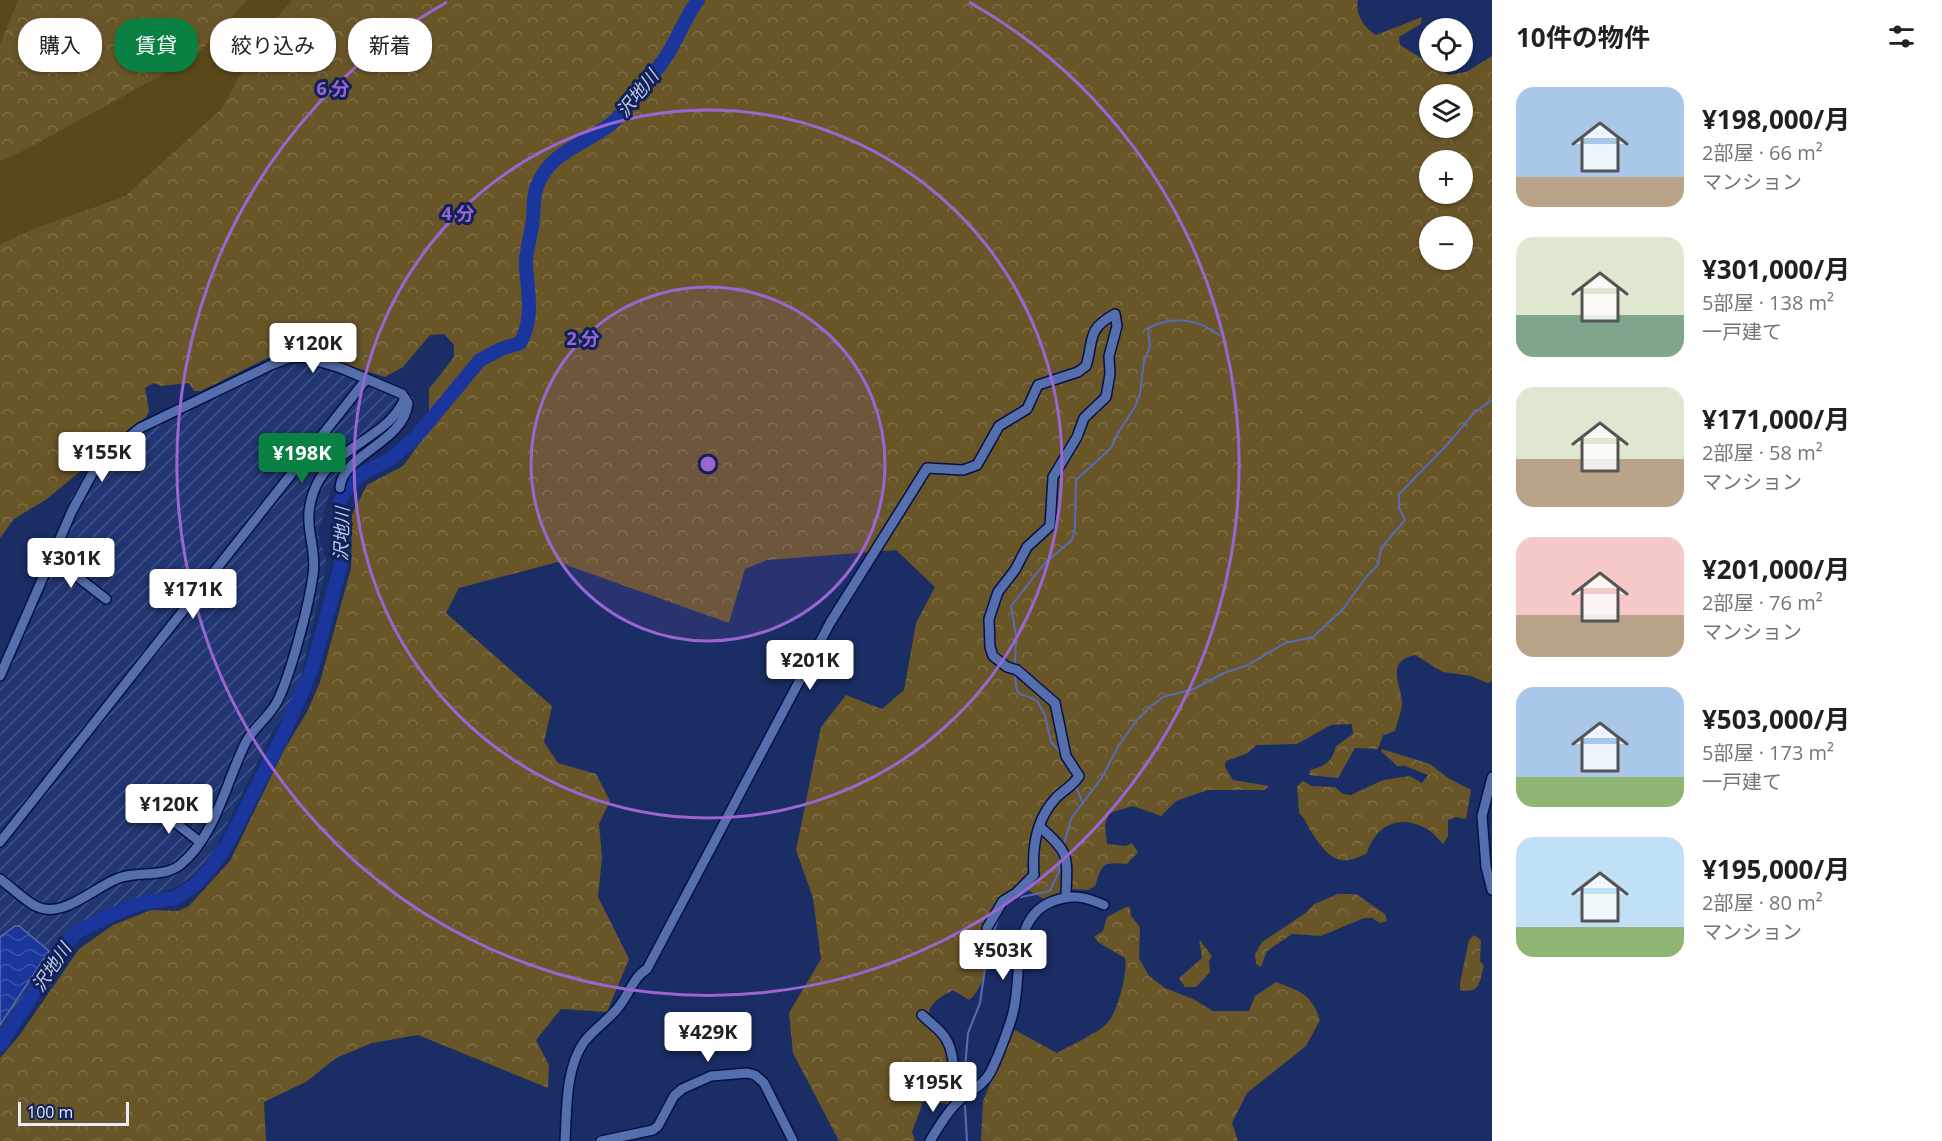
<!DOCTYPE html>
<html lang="ja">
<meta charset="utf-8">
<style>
body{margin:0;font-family:"Open Sans","Noto Sans JP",sans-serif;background:#f2f2f2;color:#202124;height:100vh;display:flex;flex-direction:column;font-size:22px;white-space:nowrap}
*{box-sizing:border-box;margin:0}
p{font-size:20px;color:#757577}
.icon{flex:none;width:33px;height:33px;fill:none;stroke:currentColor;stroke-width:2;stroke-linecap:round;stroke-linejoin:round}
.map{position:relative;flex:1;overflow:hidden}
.panel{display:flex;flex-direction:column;background:#fff;width:450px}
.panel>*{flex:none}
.hud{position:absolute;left:18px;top:18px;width:570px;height:54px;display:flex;gap:12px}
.tools{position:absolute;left:1419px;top:18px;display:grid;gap:12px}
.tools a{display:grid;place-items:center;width:54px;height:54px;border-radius:50%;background:#fff;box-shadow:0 2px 4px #0004;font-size:30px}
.scale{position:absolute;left:18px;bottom:15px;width:111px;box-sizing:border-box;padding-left:6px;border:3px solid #e6ecfa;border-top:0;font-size:16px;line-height:21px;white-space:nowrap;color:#e6ecfa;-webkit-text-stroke:4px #112258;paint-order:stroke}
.price{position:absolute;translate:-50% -51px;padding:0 14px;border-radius:6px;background:#fff;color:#222;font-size:20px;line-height:39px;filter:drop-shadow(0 2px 3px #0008)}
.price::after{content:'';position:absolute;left:50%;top:36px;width:18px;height:14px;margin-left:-9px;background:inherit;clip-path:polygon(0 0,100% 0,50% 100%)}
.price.selected{background:#0b8043;color:#fff}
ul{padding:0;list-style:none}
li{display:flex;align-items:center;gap:18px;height:150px;padding:0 24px}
li span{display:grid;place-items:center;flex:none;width:168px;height:120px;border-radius:18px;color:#555}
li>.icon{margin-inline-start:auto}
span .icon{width:72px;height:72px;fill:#fffc;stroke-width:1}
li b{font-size:26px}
h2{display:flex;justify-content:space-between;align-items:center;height:72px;padding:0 24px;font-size:26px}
.tag{padding:0 21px;border-radius:24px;background:#fff;box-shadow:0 2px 4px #0004;font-size:21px;line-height:54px}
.tag.selected{background:#0b8043;color:#fff}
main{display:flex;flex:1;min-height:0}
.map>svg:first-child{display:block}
</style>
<main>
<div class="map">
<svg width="1492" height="1141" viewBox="0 0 1492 1141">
<defs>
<pattern id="industrial-furrows" width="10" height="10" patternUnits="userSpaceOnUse" patternTransform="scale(1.5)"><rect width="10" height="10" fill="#213673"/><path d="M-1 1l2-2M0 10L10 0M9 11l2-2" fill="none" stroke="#415388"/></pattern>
<pattern id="forest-crowns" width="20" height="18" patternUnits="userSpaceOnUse" patternTransform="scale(1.5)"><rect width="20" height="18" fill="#685528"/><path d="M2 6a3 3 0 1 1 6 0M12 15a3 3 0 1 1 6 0" fill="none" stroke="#7e6e48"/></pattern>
<pattern id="water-waves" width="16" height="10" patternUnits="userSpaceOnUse" patternTransform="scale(1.5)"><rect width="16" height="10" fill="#1a359c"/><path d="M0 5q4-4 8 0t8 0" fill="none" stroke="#3b52ab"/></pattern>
</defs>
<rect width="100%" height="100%" fill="#1a2d64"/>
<polygon fill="url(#industrial-furrows)" points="300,352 356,369 408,391 415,400 411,413 394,435 341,472 330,492 318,534 327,563 301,676 291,707 272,732 215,849 195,874 176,887 112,909 76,925 57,948 0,1036 0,666 73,494 86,471 112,447 261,365 286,353"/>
<polygon fill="#5a471a" points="0,0 292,0 265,30 221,109 125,196 43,225 0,244"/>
<g fill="url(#forest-crowns)" fill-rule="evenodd">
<polygon points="18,0 247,0 196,56 27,149 0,161 0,45"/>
<path d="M292 0H1358C1355 14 1364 28 1376 35L1422 17 1421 24 1399 37 1400 45 1449 75 1466 72 1492 56V681L1488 683 1471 676 1443 672 1415 655C1384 661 1402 686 1402 703 1402 711 1397 722 1395 731L1383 735 1378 749 1355 748 1338 778 1309 775 1310 770C1325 766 1332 762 1336 746L1353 734 1352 724 1331 725 1297 744 1257 745 1246 754 1226 761 1225 767 1233 780 1269 786 1264 790H1208L1176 801 1161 816 1133 806 1109 813 1105 825 1107 844 1126 846 1132 843 1138 852 1127 864C1102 862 1103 863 1095 886L1088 890 1074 889 1044 899 1021 886 996 902C996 926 990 985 969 1000L953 990C945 995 931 1001 929 1012 926 1028 940 1031 945 1044 952 1062 943 1084 952 1100L949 1105 932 1100 923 1102 912 1132 915 1141H839L793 1053 789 1013 821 959 813 898 796 850 821 727 846 695 882 709 904 690 916 623 935 587 896 550 767 560 745 569 729 623 558 562 459 588 446 613 552 706 544 742 558 763 596 774 610 801 599 824 602 858 598 897 629 959 607 1012 561 1009 536 1040 549 1065 548 1088 418 1035 372 1043 336 1058 306 1082 264 1102 266 1141H0V1058L19 1036 79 949 113 925 151 910 178 911 189 906 230 861 284 750 307 712 320 682 351 568 352 514 367 485 403 466 429 430V389L454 357V345L444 334 430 335 403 367 385 377 297 349 278 353 201 391H194L189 383 161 386 154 383 145 388 149 411 146 417 47 499 14 519 0 538V244L43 225 125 196 221 109 265 30ZM1430 94H1462V128H1430ZM1430 160H1462V194H1430ZM1430 226H1462V260H1430Z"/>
<path d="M1382 749 1430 764 1448 778 1471 790 1466 819 1456 817 1448 820V836L1443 844C1438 839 1432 831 1425 828 1398 814 1376 826 1367 853 1339 869 1328 857 1312 833 1307 826 1306 819 1299 813L1297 786 1303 781 1312 786 1335 787 1343 794 1351 795 1383 780 1410 776 1422 783 1428 775 1405 766H1397L1381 751Z"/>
<polygon points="1338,894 1356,894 1385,914 1387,921 1380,923 1372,918 1364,918 1321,936 1292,934 1267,951 1261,967 1256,964 1255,954 1262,942 1307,912 1314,904"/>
<path d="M1126 907H1130L1131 916 1140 927 1139 958 1149 976 1165 988 1193 999 1213 1011H1249L1255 996 1276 982C1301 992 1311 993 1320 1020L1306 1046 1247 1093 1232 1123 1238 1141H981L983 1101 1013 1029 1057 1053C1069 1046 1101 1032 1109 1021 1118 1009 1128 972 1125 958L1099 943 1094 937 1103 931 1107 917Z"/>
<path d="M1474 935 1481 940 1480 961 1484 966C1479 982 1481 994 1460 990V983L1469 940Z"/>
<polygon points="1199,939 1212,956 1209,961 1210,972 1196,987 1185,987 1179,978 1202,958"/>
</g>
<polygon fill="url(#water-waves)" stroke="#576cb8" stroke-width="1.5" points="15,926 19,926 49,951 0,1025 0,937"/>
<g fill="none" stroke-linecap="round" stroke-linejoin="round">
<g stroke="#576cb8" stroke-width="2">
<path d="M1015 667 1016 636 1011 606 1045 563 1072 540 1075 527 1076 480 1111 448 1119 431 1135 407 1140 394 1144 361 1150 347 1148 328C1172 316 1198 318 1219 335"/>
<path d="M1015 673C1017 703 1018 689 1037 701L1045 715 1051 742 1061 753"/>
<polyline points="1064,761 1067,767"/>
<polyline points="1076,787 1083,803"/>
<polyline points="1064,843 1072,817 1101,779 1119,745 1137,720 1150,707 1163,697 1194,689 1224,673 1248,665 1285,643 1313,637 1343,609 1366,577 1378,565 1381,548 1405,520 1399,508 1399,494 1446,446 1474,413 1492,400"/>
<polyline points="1016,898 1050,891 1059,871 1060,854"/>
<polyline points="963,1093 968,1033 980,1003 988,948 1000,914"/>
<polyline points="965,1106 967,1141"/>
</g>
<path stroke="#1a359c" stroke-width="14" d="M0 1045 64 946 77 932 113 914 143 903 176 898 196 884 214 863 227 845 285 731 312 669 342 561 338 517 340 501 350 484 363 473 391 459 416 437 480 360 501 349 520 343C534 320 528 293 526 267 525 251 532 234 533 218 534 207 533 197 537 186 551 150 585 145 612 123 624 113 661 65 669 52 680 33 685 18 698 0"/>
<g stroke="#051147" stroke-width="12">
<g id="minor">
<polyline points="52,557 106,599"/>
<path d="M0 676 72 511 92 474 118 446 140 428 271 365 289 358 303 357 341 368 402 394 408 403C404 443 342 454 340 488"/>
<polyline points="1492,777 1482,816 1486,867 1492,890"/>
<polyline points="154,806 200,842"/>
<path d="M1040 827C1071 854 1067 856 1066 896"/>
<polyline points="0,842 365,381"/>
<path d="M0 879C11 887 21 897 32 904 61 923 93 887 119 878 138 871 163 878 180 865 216 836 226 781 246 742 254 727 269 717 277 702 290 677 309 605 313 575 318 543 299 524 316 486 335 445 388 439 405 398"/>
<path d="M922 1015C930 1023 941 1030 946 1039 957 1057 951 1081 959 1100"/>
<path d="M565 1141C567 1110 565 1069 584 1042 594 1029 607 1021 617 1009 628 997 633 977 647 969L830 623 927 468 963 470 977 465 999 426 1027 409 1038 385 1078 372 1086 366C1094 341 1086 329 1115 314L1117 326 1109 356 1110 374 1106 397 1084 418 1077 437 1053 477 1050 526 1027 547 1015 570 998 592 989 619 990 647 993 656 1007 667 1017 670 1055 703 1066 756 1079 776C1072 787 1063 790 1055 799 1036 820 1032 849 1034 875L1016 893 1003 901 987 928"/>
<polyline points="601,1141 653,1130 658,1126 674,1096 682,1089 711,1076 747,1073 755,1075 764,1083 793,1141"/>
<path d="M930 1141C938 1128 948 1110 960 1100 970 1091 983 1086 990 1073 997 1060 1012 1021 1014 1008 1022 973 1011 919 1051 902 1071 894 1084 896 1104 905"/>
</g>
</g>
<use href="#minor" stroke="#556eac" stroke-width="9"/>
</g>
<circle cx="708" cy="464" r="177" fill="#9b66d1" fill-opacity=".12"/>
<g fill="none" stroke="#9b66d1" stroke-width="3">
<circle cx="708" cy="464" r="177"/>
<circle cx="708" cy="464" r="354"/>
<path d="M969 2A531 531 0 1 1 447 2"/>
</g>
<g text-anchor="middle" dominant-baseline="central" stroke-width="6" stroke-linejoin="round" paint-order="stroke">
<g font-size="18" font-style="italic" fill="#c0cce7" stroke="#112258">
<text transform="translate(637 93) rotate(-51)">沢地川</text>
<text transform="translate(341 534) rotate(-88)">沢地川</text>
<text transform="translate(51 967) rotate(-56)">沢地川</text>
</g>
</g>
<circle cx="708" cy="464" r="9" fill="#9b66d1" stroke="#112258" stroke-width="3"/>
<g font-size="18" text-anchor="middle" font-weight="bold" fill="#9b66d1" stroke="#112258" stroke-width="6" stroke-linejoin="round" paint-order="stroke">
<text x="333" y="95">6 分</text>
<text x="458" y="220">4 分</text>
<text x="583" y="345">2 分</text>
</g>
</svg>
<div class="tools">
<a><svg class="icon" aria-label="locate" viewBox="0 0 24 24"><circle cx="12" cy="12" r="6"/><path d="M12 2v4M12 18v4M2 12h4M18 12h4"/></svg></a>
<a><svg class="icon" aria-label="layers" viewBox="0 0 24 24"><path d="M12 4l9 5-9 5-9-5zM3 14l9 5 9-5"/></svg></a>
<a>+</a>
<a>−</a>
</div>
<div class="scale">100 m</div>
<b class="price" style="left:313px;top:374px">¥120K</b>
<b class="price" style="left:102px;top:483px">¥155K</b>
<b class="price selected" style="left:302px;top:484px">¥198K</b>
<b class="price" style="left:71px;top:589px">¥301K</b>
<b class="price" style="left:193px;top:620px">¥171K</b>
<b class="price" style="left:810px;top:691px">¥201K</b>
<b class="price" style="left:169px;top:835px">¥120K</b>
<b class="price" style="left:1003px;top:981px">¥503K</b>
<b class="price" style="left:708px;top:1063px">¥429K</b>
<b class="price" style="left:933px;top:1113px">¥195K</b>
<div class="hud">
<a class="tag">購入</a>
<a class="tag selected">賃貸</a>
<a class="tag">絞り込み</a>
<a class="tag">新着</a>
</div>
</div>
<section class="panel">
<h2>10件の物件<svg class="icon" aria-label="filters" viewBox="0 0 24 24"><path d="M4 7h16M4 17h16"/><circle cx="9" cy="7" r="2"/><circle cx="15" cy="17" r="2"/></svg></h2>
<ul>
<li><span style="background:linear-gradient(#a9c7e8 75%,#b9a48a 0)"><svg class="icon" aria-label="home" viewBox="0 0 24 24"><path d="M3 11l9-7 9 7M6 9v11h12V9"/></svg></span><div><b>¥198,000/月</b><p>2部屋 · 66 m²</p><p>マンション</p></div></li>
<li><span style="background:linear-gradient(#dfe7d0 65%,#7fa58c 0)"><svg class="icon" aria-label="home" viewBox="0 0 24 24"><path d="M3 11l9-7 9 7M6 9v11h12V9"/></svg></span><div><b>¥301,000/月</b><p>5部屋 · 138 m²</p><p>一戸建て</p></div></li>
<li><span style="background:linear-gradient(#dfe7d0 60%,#b9a48a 0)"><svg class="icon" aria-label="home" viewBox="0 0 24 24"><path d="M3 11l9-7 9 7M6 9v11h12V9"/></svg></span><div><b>¥171,000/月</b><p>2部屋 · 58 m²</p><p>マンション</p></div></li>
<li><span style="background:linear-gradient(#f6c9c9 65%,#b9a48a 0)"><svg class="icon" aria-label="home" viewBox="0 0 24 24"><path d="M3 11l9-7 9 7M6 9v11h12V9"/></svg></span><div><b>¥201,000/月</b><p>2部屋 · 76 m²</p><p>マンション</p></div></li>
<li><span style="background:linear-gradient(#a9c7e8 75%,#8fb573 0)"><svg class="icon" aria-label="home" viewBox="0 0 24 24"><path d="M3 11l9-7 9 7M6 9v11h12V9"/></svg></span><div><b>¥503,000/月</b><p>5部屋 · 173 m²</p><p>一戸建て</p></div></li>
<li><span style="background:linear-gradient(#bfe0f5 75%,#8fb573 0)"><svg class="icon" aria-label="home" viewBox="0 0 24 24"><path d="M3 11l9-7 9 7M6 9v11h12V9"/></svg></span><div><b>¥195,000/月</b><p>2部屋 · 80 m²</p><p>マンション</p></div></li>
</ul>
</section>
</main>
